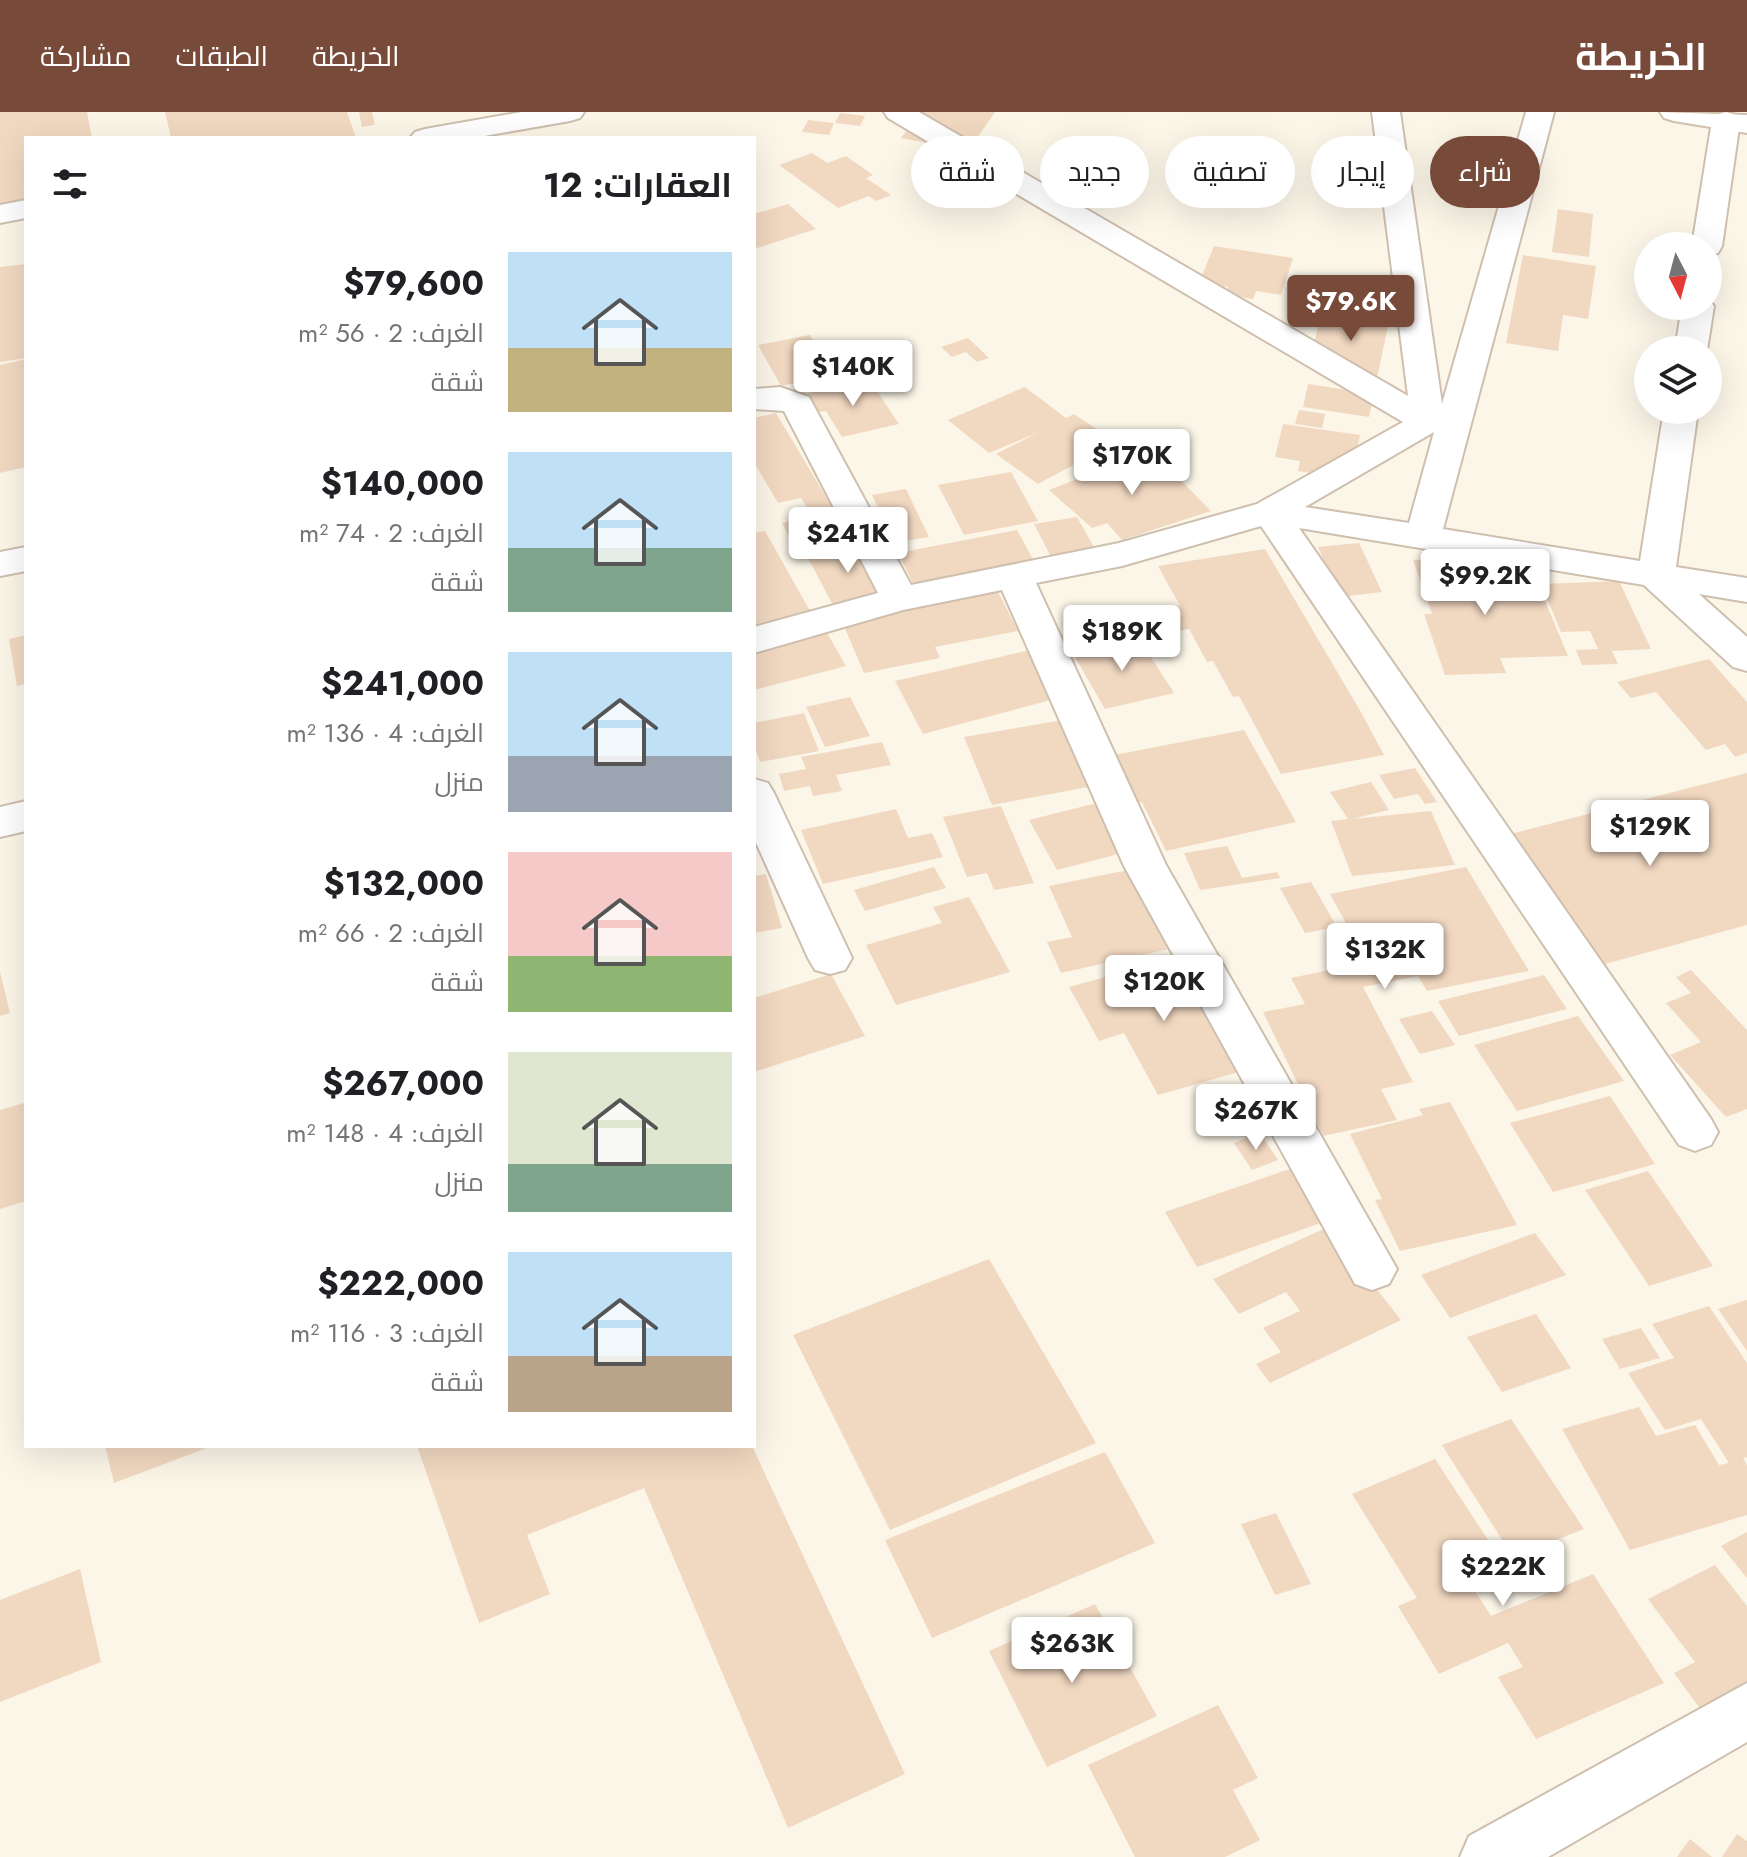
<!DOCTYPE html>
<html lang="ar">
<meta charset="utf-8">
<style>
body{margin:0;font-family:Jost,Cairo,sans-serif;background:#f6f6f6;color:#202124;direction:rtl;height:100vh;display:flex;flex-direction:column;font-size:30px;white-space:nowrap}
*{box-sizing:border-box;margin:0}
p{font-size:26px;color:#757577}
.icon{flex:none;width:44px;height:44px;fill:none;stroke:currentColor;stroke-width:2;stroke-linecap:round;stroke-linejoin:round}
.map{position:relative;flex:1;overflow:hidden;direction:ltr}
.details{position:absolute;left:24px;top:24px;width:732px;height:1312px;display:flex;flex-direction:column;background:#fff;border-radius:0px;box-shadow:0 8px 32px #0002;direction:rtl}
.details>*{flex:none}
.top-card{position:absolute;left:780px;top:24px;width:760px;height:72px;direction:rtl;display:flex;gap:16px}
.needle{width:52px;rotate:174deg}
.buttons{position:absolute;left:1634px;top:120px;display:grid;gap:16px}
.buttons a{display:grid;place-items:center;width:88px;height:88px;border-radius:50%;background:#fff;box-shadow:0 8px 32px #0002;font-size:40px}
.price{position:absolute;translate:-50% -68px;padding:0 18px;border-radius:8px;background:#fff;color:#222;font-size:26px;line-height:52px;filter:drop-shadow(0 2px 4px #0008)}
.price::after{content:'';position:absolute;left:50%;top:48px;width:24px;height:18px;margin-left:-12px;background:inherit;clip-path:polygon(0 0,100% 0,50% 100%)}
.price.on{background:#784a39;color:#fff}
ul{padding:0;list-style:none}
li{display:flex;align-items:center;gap:24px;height:200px;padding:0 24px}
li span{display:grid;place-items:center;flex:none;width:224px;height:160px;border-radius:0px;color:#555}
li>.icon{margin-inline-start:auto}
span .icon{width:96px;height:96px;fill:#fffc;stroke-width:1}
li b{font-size:34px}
h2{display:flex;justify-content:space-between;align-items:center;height:96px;padding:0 24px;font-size:34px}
.chip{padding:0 28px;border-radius:36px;background:#fff;box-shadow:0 8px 32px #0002;font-size:28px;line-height:72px}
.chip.on{background:#784a39;color:#fff}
header{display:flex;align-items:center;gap:48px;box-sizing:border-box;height:112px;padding:0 40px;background:#784a39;color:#fff}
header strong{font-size:38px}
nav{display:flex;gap:44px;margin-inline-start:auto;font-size:28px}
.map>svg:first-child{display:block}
</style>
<header>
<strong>الخريطة</strong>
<nav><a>الخريطة</a><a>الطبقات</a><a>مشاركة</a></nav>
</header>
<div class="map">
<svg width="1747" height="1745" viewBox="0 0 1747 1745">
<rect width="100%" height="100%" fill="#fcf6e9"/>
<g fill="#f1d8c1">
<polygon points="0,0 87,0 92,26 26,26 26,89 0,93"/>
<polygon points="165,0 347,0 356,26 171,26"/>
<polygon points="359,0 372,0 375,13 362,15"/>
<polygon points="891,0 995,0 968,39 901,26 911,12 885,7"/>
<polygon points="840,1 865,4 860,14 835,11"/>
<polygon points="808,8 834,11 829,23 802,20"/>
<polygon points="812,41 827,51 846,44 873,63 866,66 891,83 876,89 869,84 838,96 779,53"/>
<polygon points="788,92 816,117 754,137 754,102"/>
<polygon points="1558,97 1593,102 1589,145 1552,140"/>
<polygon points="1214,134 1293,146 1281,183 1256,179 1253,187 1226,183 1228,175 1199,171"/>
<polygon points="1523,143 1596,154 1588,207 1563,203 1558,239 1506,231"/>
<polygon points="26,152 26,246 0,250 0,155"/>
<polygon points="1330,165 1396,175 1369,305 1303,295 1308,272 1353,279 1358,255 1310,248"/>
<polygon points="810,223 834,263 781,274 758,233"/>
<polygon points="968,226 989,246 977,250 966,240 952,245 941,235"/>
<polygon points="26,247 26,355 0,361 0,253"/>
<polygon points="869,267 899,312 842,325 826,299 813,301 802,283"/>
<polygon points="1025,275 1066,306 1074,302 1116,330 1038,372 996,342 1039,320 989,341 948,308"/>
<polygon points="1299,298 1325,302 1322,316 1295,312"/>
<polygon points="776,301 832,395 810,400 801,386 778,391 754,350 754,306"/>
<polygon points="1283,312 1360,323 1351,367 1298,359 1300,349 1275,345"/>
<polygon points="1151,338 1211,399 1122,428 1107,411 1092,416 1049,378"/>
<polygon points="1011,360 1038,409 964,423 938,373"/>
<polygon points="906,377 929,425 894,431 872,383"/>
<polygon points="818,403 828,421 792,430 782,411"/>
<polygon points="1077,405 1095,437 1051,445 1034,412"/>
<polygon points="1017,418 1036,453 916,477 898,441"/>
<polygon points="765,419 813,504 754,517 754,421"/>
<polygon points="1359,431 1382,480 1340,485 1318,435"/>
<polygon points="862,432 890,482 834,495 807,444"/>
<polygon points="1265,437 1362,602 1384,643 1281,662 1239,584 1233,585 1213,549 1207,550 1189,517 1172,520 1160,497 1180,494 1158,454"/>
<polygon points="1467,446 1474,463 1533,460 1568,544 1500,546 1506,561 1445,563 1424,502 1432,502 1413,448"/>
<polygon points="1619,469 1651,537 1612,539 1618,552 1582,553 1576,538 1598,537 1590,519 1561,520 1541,472"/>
<polygon points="997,478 1018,519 935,535 940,546 864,561 841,507"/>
<polygon points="826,519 846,554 754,578 754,538"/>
<polygon points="26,523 26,572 17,574 9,527"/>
<polygon points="1138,525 1174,581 1105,597 1072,540"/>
<polygon points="1030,538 1058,586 923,622 895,569"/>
<polygon points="1709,547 1747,590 1747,641 1735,645 1725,632 1706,638 1656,580 1631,586 1617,570"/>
<polygon points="850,585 870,624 825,635 806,595"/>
<polygon points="804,601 819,639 760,650 754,633 754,611"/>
<polygon points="1062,608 1093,674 992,693 964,625"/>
<polygon points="1244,618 1296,710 1166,739 1142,690 1133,692 1109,644"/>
<polygon points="882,630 891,653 836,663 842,679 813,684 810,674 784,679 779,662 806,657 801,645"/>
<polygon points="1415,656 1437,690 1425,692 1418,682 1394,687 1379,663"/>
<polygon points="1747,661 1747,813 1605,852 1510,722"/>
<polygon points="1371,670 1389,698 1352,707 1431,699 1455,753 1352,764 1331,709 1348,707 1330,680"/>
<polygon points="1105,689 1134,738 1057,758 1029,708"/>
<polygon points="1001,694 1034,771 994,778 987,761 967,765 943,705"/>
<polygon points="896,697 908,726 932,721 943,745 823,772 801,718"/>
<polygon points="1227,734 1242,766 1277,760 1280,766 1200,778 1184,741"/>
<polygon points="934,755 946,776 865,799 854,778"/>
<polygon points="1466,755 1529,859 1427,879 1418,864 1363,875 1413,970 1381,977 1397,1008 1323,1024 1263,900 1305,892 1291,866 1406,842 1390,814 1352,822 1330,782"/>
<polygon points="1133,757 1173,836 1061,861 1047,830 1072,825 1049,774"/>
<polygon points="766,762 782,816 754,821 754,764"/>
<polygon points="1311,770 1337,815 1305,821 1280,776"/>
<polygon points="969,785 1010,860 896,893 866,833 942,811 933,795"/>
<polygon points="1185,843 1253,956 1158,983 1124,921 1099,929 1069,875"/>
<polygon points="1691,858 1747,918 1747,997 1726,1005 1670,943 1701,930 1666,891 1691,881 1676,865"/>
<polygon points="0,860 10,901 0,904"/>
<polygon points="831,862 865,924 754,960 754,886"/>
<polygon points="1544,863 1567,897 1459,924 1438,889"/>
<polygon points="1432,899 1455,933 1420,942 1399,907"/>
<polygon points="1578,904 1624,969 1517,999 1474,933"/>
<polygon points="1610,984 1655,1052 1553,1080 1510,1011"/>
<polygon points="1450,990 1517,1113 1400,1139 1375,1088 1382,1087 1350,1022 1423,1003 1419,997"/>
<polygon points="24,991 26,1089 0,1097 0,998"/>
<polygon points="1260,1021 1278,1048 1252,1058 1234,1031"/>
<polygon points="1295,1055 1329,1108 1197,1155 1165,1100"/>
<polygon points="1648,1059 1713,1154 1649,1174 1585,1078"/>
<polygon points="1328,1115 1401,1208 1270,1271 1256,1252 1281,1240 1263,1216 1300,1199 1286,1180 1239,1202 1213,1167"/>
<polygon points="1535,1121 1566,1163 1450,1206 1421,1163"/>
<polygon points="989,1147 1096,1331 890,1418 793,1223"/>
<polygon points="1747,1188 1747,1239 1718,1197"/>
<polygon points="1709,1194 1747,1251 1747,1345 1743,1346 1747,1353 1747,1403 1630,1438 1562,1317 1639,1295 1656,1324 1695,1313 1719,1353 1729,1351 1701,1307 1665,1318 1628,1261 1674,1246 1652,1212"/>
<polygon points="1536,1202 1571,1256 1502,1280 1467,1225"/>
<polygon points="1641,1216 1660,1246 1620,1257 1602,1227"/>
<polygon points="1511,1307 1584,1417 1513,1445 1442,1333"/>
<polygon points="105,1334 212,1334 114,1371"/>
<polygon points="417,1334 752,1334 905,1662 788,1716 644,1376 527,1423 550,1482 479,1511"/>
<polygon points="1105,1340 1155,1431 932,1526 885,1428"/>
<polygon points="1435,1347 1502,1449 1466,1465 1491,1504 1593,1462 1664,1571 1536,1627 1498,1565 1523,1555 1508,1531 1439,1562 1398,1494 1417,1486 1352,1382"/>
<polygon points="1276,1401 1311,1472 1275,1483 1241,1412"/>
<polygon points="1747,1420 1747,1466 1721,1434"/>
<polygon points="1715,1453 1747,1494 1747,1585 1707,1606 1674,1561 1695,1550 1648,1487"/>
<polygon points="80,1457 101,1550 0,1590 0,1488"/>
<polygon points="1095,1492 1157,1604 1047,1655 989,1539"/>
<polygon points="1218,1593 1258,1666 1233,1678 1260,1728 1225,1745 1135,1745 1088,1653"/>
<polygon points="1737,1722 1747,1729 1747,1745 1722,1745"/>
<polygon points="1690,1727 1712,1745 1677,1745"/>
</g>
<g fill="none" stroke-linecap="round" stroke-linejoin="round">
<g stroke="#cebfaf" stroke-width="4">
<g id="street">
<polygon points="522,0 584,0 580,6 570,9 473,26 410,26 415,20 425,17"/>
<path d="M884 0H919L1408 284 1372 0H1400L1442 292 1526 0H1554L1443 417 1640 449 1664 298H1698L1676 455 1747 466V490L1699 482 1747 525V559L1733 555 1644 473 1299 416 1711 1007 1718 1020 1711 1033 1695 1039 1679 1033 1261 414 1122 454 1036 471 1166 753 1397 1157 1389 1172 1372 1178 1355 1172 1124 754 1002 478 903 498 754 541V515L878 481 784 299 754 297V277L780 275 809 285 911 473 1119 431 1257 392 1403 310 888 6ZM1434 320 1409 411 1305 395Z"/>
<polygon points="1726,0 1736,3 1740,9 1722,134 1718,141 1708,143 1708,134 1692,134 1712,9 1716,3"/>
<polygon points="26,88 26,106 0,111 0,93"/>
<polygon points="1708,187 1714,194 1707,238 1675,238 1682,194 1708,194"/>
<polygon points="26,435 26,459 0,464 0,440"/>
<polygon points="754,667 768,671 774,681 852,846 845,858 830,862 815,858 808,846 754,726"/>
<polygon points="26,689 26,719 0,725 0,695"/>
<polygon points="1747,1571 1747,1630 1548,1745 1460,1745 1469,1724"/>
</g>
</g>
<g stroke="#d1c0ac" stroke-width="4">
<polygon id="secondary" points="1660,0 1747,3 1747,21 1674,9 1664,6"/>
</g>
<use href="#street" fill="#fff" fill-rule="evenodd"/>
<use href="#secondary" fill="#fff" fill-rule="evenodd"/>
</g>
</svg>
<div class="buttons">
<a><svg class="needle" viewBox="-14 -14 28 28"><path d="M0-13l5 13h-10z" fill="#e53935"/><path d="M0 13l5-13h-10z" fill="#757577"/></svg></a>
<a><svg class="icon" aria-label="layers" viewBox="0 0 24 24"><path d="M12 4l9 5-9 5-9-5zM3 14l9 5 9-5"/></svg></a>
</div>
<b class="price on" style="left:1351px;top:231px">$79.6K</b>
<b class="price" style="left:853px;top:296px">$140K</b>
<b class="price" style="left:1132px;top:385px">$170K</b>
<b class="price" style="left:848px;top:463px">$241K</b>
<b class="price" style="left:1485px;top:505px">$99.2K</b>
<b class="price" style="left:1122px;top:561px">$189K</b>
<b class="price" style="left:1650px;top:756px">$129K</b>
<b class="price" style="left:1385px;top:879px">$132K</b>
<b class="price" style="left:1164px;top:911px">$120K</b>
<b class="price" style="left:1256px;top:1040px">$267K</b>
<b class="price" style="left:1503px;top:1496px">$222K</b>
<b class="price" style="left:1072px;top:1573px">$263K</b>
<div class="top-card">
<a class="chip on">شراء</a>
<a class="chip">إيجار</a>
<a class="chip">تصفية</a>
<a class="chip">جديد</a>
<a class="chip">شقة</a>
</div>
<section class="details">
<h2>العقارات: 12<svg class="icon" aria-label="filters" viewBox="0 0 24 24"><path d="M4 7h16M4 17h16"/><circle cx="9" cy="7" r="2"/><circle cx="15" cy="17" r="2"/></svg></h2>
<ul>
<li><span style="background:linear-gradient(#bfe0f5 60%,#c2b280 0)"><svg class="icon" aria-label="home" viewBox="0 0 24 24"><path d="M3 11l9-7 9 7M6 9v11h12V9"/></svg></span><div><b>$79,600</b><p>الغرف: 2 · 56 m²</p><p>شقة</p></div></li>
<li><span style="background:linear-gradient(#bfe0f5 60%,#7fa58c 0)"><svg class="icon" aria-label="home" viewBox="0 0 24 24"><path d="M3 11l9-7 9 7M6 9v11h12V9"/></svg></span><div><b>$140,000</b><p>الغرف: 2 · 74 m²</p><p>شقة</p></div></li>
<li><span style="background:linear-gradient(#bfe0f5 65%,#9aa5b1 0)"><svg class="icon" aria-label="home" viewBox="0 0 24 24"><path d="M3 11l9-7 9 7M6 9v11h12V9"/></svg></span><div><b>$241,000</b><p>الغرف: 4 · 136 m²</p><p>منزل</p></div></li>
<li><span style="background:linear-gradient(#f6c9c9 65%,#8fb573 0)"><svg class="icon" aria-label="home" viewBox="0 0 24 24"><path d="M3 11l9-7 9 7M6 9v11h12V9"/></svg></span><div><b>$132,000</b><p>الغرف: 2 · 66 m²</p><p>شقة</p></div></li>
<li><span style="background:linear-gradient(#dfe7d0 70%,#7fa58c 0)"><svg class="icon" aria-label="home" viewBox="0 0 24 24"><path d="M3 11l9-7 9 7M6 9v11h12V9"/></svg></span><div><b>$267,000</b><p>الغرف: 4 · 148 m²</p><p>منزل</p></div></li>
<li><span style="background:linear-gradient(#bfe0f5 65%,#b9a48a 0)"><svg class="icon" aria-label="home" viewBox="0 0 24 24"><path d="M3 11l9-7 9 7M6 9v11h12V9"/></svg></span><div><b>$222,000</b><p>الغرف: 3 · 116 m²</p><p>شقة</p></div></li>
</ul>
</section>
</div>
